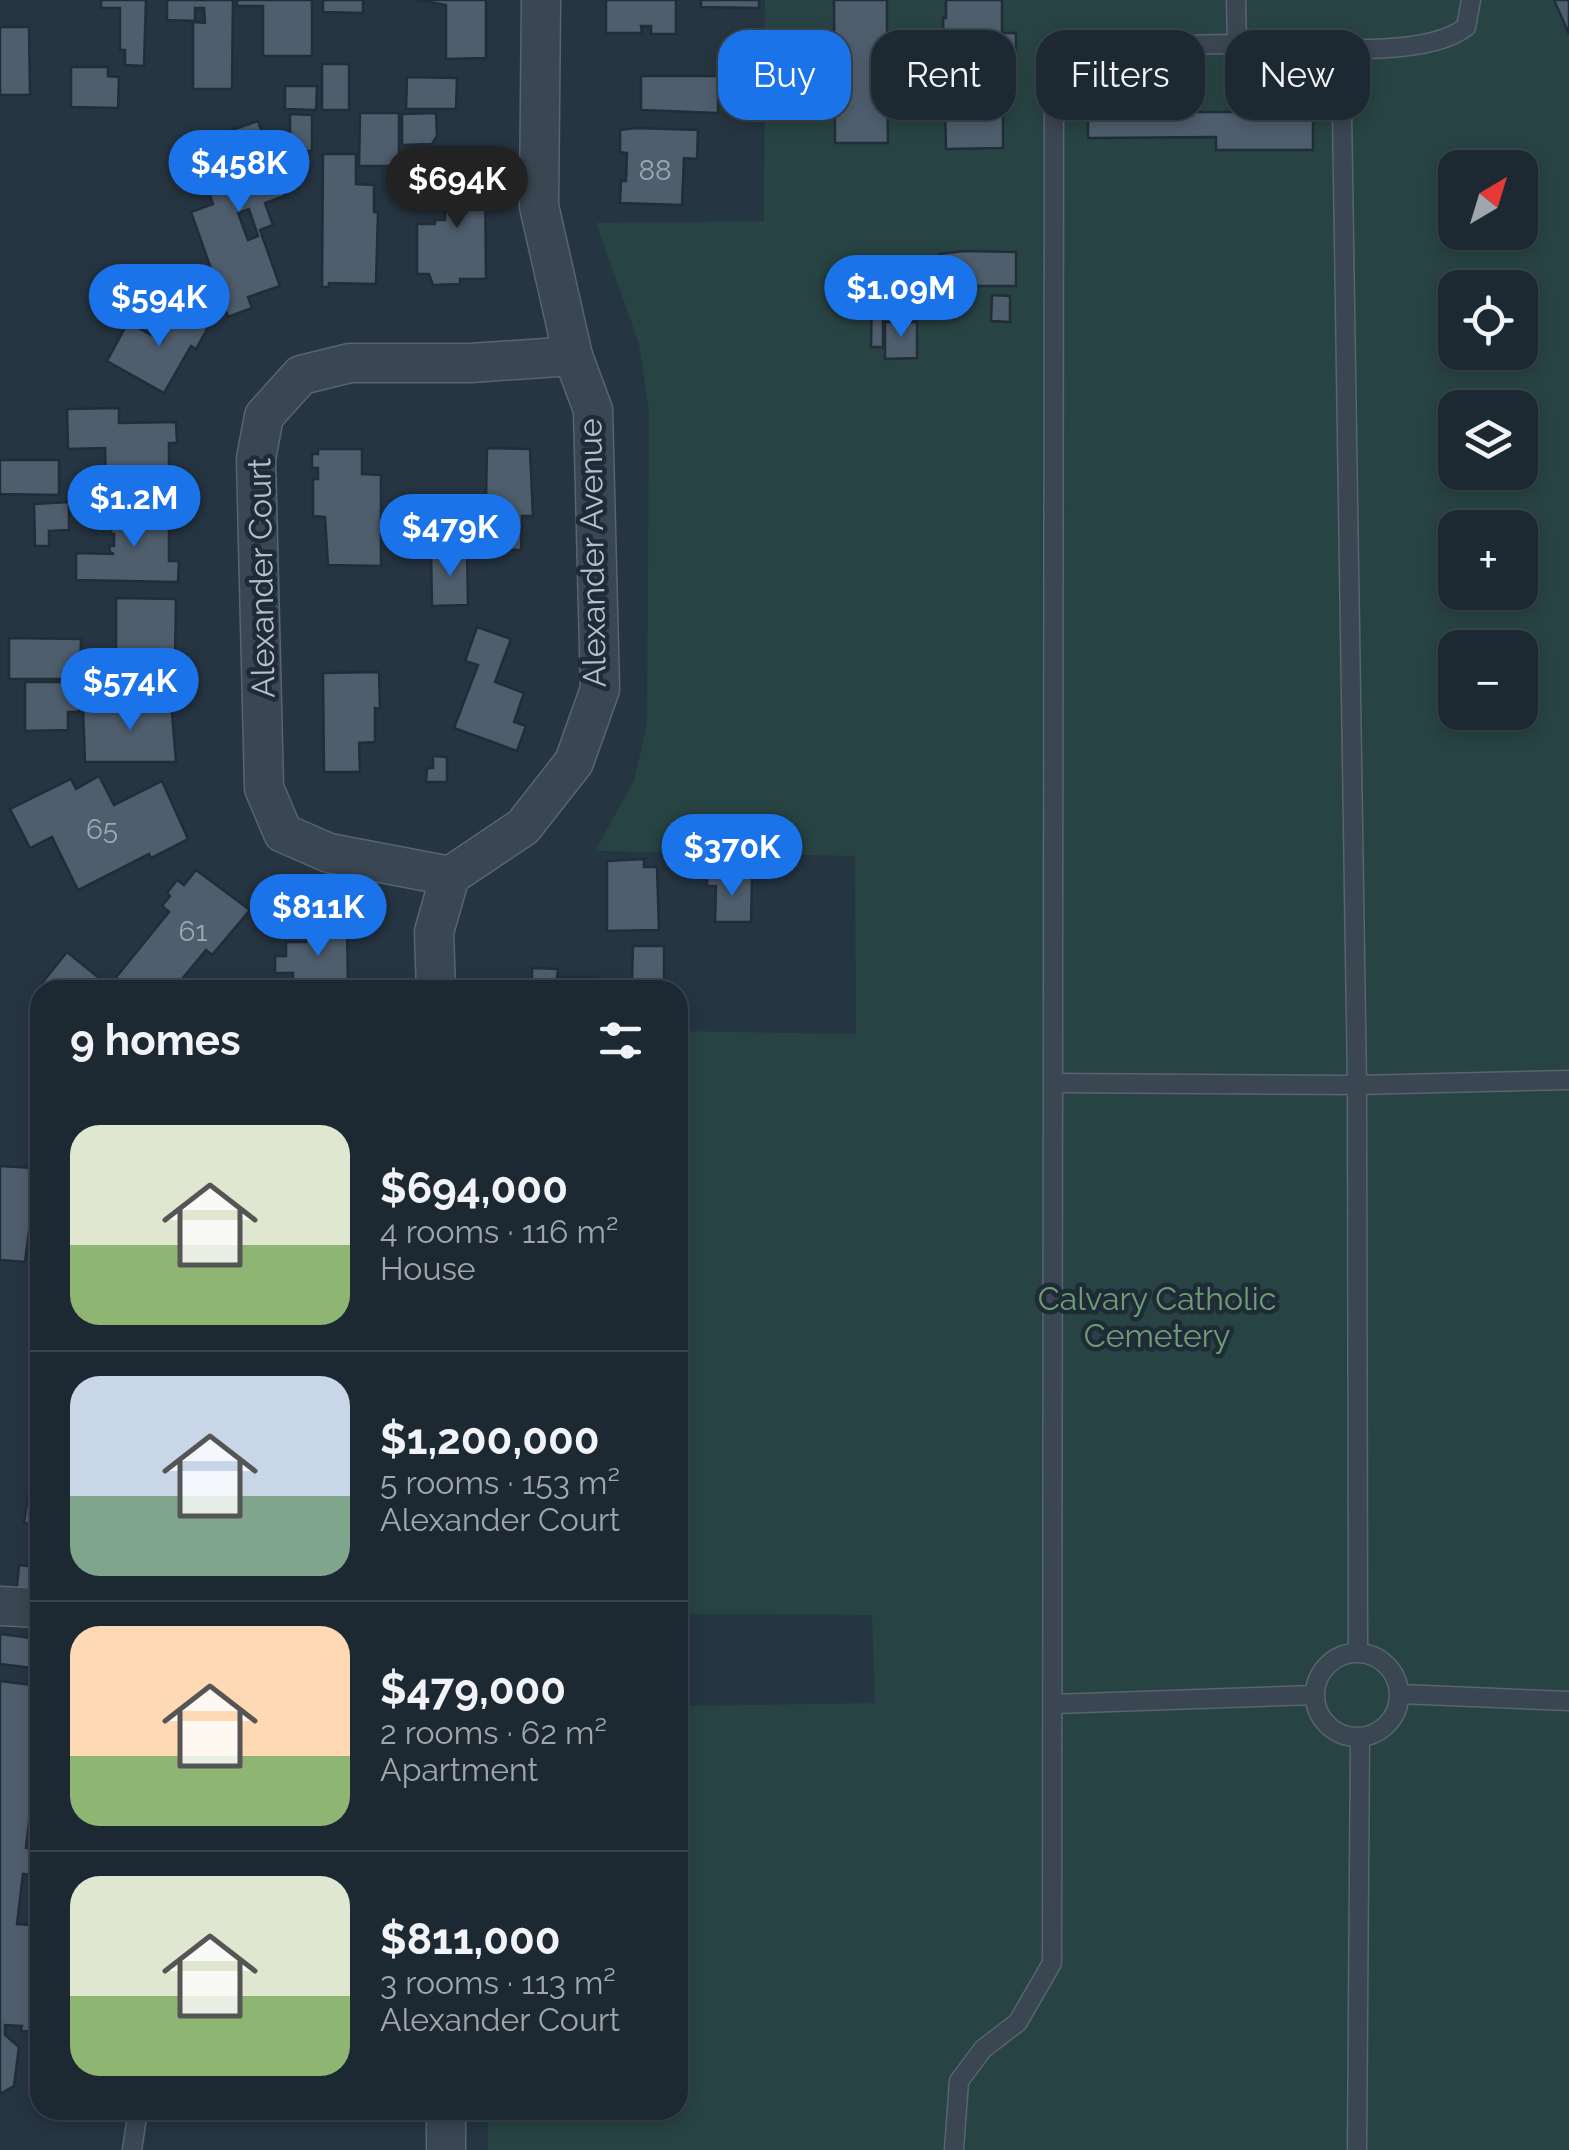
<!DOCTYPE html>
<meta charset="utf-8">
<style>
body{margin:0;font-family:Raleway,sans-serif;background:#25303a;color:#f1f3f6;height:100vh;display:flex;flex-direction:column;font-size:38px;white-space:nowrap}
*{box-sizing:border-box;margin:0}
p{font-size:32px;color:#a0a6ac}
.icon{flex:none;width:55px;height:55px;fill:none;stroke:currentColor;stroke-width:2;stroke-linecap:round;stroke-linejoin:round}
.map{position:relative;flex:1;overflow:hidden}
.drawer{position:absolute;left:30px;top:980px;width:658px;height:1140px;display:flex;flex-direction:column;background:#1c2832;border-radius:30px;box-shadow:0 5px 15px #0003,0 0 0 2px #3a444d}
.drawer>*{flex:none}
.top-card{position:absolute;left:718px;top:30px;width:700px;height:90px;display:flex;gap:20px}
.needle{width:65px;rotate:38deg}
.controls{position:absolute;left:1438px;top:150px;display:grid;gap:20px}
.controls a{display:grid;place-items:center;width:100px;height:100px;border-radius:20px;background:#1c2832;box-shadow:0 5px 15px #0003,0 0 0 2px #3a444d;font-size:50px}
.price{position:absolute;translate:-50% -85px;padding:0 22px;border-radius:35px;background:#1a73e8;color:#fff;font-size:32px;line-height:65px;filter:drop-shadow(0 2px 5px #0008)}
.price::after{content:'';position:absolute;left:50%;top:60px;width:30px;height:22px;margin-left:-15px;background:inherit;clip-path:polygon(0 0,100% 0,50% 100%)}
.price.active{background:#222;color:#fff}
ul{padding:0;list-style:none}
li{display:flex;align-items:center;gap:30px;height:250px;padding:0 40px}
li+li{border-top:2px solid #3a444d}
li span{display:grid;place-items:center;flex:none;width:280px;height:200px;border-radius:30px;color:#555}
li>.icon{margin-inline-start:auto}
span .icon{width:120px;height:120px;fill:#fffc;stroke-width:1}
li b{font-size:42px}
h2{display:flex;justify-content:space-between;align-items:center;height:120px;padding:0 40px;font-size:42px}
.pill{padding:0 35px;border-radius:30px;background:#1c2832;box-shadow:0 5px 15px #0003,0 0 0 2px #3a444d;font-size:35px;line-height:90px}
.pill.active{background:#1a73e8;color:#fff}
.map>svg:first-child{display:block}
</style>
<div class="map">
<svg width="1569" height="2150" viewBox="0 0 1569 2150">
<rect width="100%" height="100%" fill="#263542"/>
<path fill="#284343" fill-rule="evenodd" d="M765 0H1569V2150H488V2110H678V1706L875 1703 872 1615 678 1614V1031L856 1034 855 856 595 851 634 781 647 724 649 411 639 344 596 223 764 221ZM1455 168H1520V232H1455ZM1455 288H1520V352H1455ZM1455 408H1520V472H1455ZM1455 528H1520V592H1455ZM1455 648H1520V712H1455Z"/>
<g fill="#4f5e6d" stroke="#212d39" stroke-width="2.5" fill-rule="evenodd">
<polygon points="101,0 146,0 144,66 125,65 125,50 120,50 120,8 101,8"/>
<polygon points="167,0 233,0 232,89 193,89 193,22 205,23 204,8 195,8 195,21 167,20"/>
<polygon points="237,0 312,0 312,56 263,56 263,6 237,6"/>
<polygon points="323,0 363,0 363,13 323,12"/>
<polygon points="417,0 486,0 486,58 446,59 446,5"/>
<polygon points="606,0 676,0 676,34 651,34 651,26 641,26 642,33 606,33"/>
<polygon points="701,0 759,0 759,8 701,7"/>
<polygon points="834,0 887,0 887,34 893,34 893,79 887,79 888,143 835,143"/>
<polygon points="946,0 1002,0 1002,33 1016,33 1016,84 1003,84 1003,148 946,149 943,18 946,18"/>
<polygon points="1554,0 1569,0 1569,34"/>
<polygon points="0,27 29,27 30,95 0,95"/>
<rect x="322" y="64" width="27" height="46"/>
<polygon points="71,67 108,67 108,76 119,77 118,108 71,107"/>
<polygon points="641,76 718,76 718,113 641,110"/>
<polygon points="407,77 457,78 456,109 406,109"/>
<polygon points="285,86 317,86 316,110 285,109"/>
<polygon points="1088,112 1313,112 1313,150 1216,150 1216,137 1088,138"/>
<polygon points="360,113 399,113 399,166 359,166"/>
<polygon points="436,113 437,136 432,144 402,145 402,114"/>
<polygon points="290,114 312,115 312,151 290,151"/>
<path d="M258 121 285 196 265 203 273 225 260 230 280 286 248 297 252 308 228 317 191 212 213 204 207 187 209 173 198 142ZM249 209 258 236 248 240 238 213Z"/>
<polygon points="636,128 698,130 697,159 684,158 682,205 620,203 621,181 626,181 627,153 620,152 620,130"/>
<polygon points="323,154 356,154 356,184 374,185 374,212 378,212 376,284 329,283 329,287 322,287"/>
<polygon points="445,166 485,166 486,279 460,279 460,284 433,285 429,274 417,274 417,224 435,224 435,220 445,220"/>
<polygon points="964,251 1016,252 1016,286 964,286 963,289 939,289 939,254"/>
<polygon points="159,265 172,272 164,285 152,277"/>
<polygon points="872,292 883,292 883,347 871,347"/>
<polygon points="992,295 1010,296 1010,322 991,321"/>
<polygon points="182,305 211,322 196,349 191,346 164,393 107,361 128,322 162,341"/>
<polygon points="885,322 917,322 917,358 885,359"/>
<polygon points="119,408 119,423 176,422 177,443 169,443 169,473 177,473 177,494 115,492 115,487 106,487 105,448 68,449 67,409"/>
<polygon points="487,448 530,449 533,516 522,516 521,550 485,549"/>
<polygon points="318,449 362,449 362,474 381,475 381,566 328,565 325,517 313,516 313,479 318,479 318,468 312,468 312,454 318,454"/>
<polygon points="0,460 59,460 59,495 0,494"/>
<polygon points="69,502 69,530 49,531 49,546 35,546 34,504"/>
<polygon points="114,511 177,511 177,529 169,529 169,561 179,561 178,582 76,580 76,553 114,554 110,552 109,546 114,546 114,534 111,534 111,528 114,528"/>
<polygon points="467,552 468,605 432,606 431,553"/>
<polygon points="116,598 176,599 175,656 116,656"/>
<polygon points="477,627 511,639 495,682 524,693 514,722 526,726 517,751 454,728 478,665 465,661"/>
<polygon points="9,638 81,639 80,679 9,679"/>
<polygon points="379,672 380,709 375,708 375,742 359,743 360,772 324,772 323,673"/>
<polygon points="25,682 79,682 79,712 68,712 68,730 25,731"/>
<polygon points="171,700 176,762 85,762 83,708 115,708 116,705 130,705 130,701"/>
<polygon points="433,756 447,757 447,782 426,782 427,768 433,768"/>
<polygon points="99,776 114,805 162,781 188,839 151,858 149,854 78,890 52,837 30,848 10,809 71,779 76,789"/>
<polygon points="644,859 644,867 657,867 659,930 607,931 607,861"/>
<polygon points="196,870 250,910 212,955 206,950 173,990 51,990 42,983 67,952 109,986 169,912 162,906 170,896 167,893 177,880 184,885"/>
<polygon points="707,877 752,877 751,922 715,922 716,886 707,886"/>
<polygon points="347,923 348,990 293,990 293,973 275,973 275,956 286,956 286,942 306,942 306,924"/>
<polygon points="633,946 664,946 664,981 632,981"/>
<polygon points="532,968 558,969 557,977 598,977 598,990 532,990"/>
<polygon points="34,1160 40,1161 40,1216 37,1216 36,1232 29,1231 25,1262 0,1260 0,1166 33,1168"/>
<polygon points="40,1474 40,1525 24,1523 28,1496 37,1497"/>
<polygon points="19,1565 40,1567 40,1598 16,1596"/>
<polygon points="0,1634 40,1639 40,1669 0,1664"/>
<polygon points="0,1681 40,1686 40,1797 32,1796 26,1848 40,1850 40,1865 39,1876 23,1874 17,1924 31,1925 32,1921 40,1921 40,2032 21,2031 22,2026 5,2025 5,2035 19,2047 14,2086 0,2094"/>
</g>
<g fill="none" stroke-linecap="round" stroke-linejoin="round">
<g stroke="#58646f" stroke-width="21">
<g id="service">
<polyline points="1236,0 1237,44"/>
<polyline points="1341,47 1357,1085 1358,1652"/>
<polyline points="1054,1083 1357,1085 1569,1080"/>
<circle cx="1357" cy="1695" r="42"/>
<polyline points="1400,1694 1569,1701"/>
<polyline points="1053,1704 1314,1695"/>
<polyline points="132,2150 138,2110"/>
<path d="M954 2150 959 2081 983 2049 1018 2022 1052 1963 1054 50C1116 48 1178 44 1239 44 1297 45 1421 62 1466 27L1471 0"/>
<polyline points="1357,2150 1360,1738"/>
</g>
</g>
<g stroke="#58646f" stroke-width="41">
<g id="minor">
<polyline points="450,876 329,853 283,833 264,788 256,459 264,416 301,375 350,363 471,363 573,356"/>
<polyline points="436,990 434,932 450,876 523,827 574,762 600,689 593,410 573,356 539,206 541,0"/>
<polyline points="0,1606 40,1608"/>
<polyline points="446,2110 446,2150"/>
</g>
</g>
<use href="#service" stroke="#3a4652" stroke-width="18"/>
<use href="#minor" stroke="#3a4652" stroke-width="38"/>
</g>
<g text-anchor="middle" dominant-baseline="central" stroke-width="9" stroke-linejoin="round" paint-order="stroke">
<g font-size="28" fill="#9da8b4">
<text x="655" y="170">88</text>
<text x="102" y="829">65</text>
<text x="193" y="931">61</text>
</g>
<g font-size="32" fill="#b7c1cc" stroke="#1f2b37">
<text transform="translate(592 553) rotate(-91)">Alexander Avenue</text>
<text transform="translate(261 578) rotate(-91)">Alexander Court</text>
</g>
<g font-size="32" fill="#6e9d74" stroke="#1f2b37">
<text x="1157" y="1298">Calvary Catholic<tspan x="1157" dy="37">Cemetery</tspan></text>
</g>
</g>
</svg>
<div class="controls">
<a><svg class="needle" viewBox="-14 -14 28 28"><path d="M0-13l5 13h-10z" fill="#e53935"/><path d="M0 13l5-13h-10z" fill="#a0a6ac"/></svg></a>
<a><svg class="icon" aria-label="locate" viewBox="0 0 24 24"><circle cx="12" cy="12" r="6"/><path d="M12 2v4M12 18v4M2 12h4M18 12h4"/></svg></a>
<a><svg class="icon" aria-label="layers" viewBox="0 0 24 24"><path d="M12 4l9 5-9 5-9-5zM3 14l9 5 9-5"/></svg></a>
<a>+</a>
<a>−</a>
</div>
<b class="price" style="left:239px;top:215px">$458K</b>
<b class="price active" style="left:457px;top:231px">$694K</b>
<b class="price" style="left:901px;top:340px">$1.09M</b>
<b class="price" style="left:159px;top:349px">$594K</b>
<b class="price" style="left:134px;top:550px">$1.2M</b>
<b class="price" style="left:450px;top:579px">$479K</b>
<b class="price" style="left:130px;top:733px">$574K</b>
<b class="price" style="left:732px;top:899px">$370K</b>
<b class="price" style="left:318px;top:959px">$811K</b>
<div class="top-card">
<a class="pill active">Buy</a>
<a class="pill">Rent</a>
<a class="pill">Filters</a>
<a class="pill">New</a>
</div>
<section class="drawer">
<h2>9 homes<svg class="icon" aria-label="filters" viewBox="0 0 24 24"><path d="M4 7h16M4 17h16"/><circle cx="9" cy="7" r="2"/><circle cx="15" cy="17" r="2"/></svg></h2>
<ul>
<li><span style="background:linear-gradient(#dfe7d0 60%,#8fb573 0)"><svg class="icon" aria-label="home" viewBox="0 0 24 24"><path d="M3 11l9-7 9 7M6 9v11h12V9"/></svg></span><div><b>$694,000</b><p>4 rooms · 116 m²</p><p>House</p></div></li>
<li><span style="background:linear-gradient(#c9d6e8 60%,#7fa58c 0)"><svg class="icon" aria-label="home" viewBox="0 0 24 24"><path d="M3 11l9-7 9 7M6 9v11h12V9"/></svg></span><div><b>$1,200,000</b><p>5 rooms · 153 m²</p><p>Alexander Court</p></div></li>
<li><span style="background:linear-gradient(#ffd9b3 65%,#8fb573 0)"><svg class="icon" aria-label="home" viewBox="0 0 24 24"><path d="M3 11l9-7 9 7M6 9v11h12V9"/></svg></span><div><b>$479,000</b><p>2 rooms · 62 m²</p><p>Apartment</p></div></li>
<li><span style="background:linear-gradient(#dfe7d0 60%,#8fb573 0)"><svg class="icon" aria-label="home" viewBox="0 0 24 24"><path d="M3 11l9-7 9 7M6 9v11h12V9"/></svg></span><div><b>$811,000</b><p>3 rooms · 113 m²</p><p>Alexander Court</p></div></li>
</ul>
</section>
</div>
